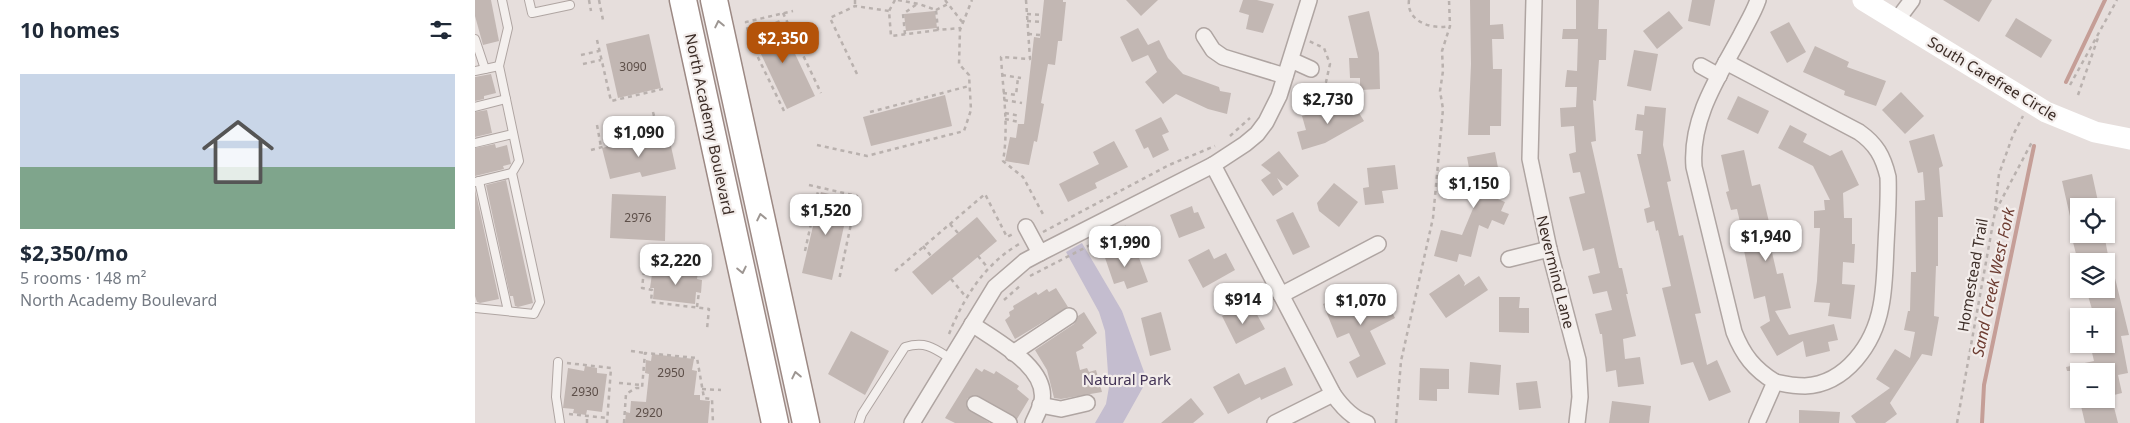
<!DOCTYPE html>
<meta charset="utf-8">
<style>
body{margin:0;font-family:"Noto Sans",sans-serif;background:#f6f6f7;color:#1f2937;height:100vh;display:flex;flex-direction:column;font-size:19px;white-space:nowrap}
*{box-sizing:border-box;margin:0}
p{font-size:16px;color:#747a83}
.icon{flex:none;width:28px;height:28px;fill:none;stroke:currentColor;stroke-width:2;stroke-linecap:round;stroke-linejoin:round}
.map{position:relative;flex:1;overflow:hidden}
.details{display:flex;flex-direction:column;background:#fff;width:475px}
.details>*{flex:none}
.controls{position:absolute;left:1595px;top:198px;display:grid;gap:10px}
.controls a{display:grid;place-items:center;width:45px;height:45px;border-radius:0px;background:#fff;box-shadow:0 1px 4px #0004;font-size:25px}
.price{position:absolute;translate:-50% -42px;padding:0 11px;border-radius:10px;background:#fff;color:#222;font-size:16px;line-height:32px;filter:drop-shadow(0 1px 2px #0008)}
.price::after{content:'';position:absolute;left:50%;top:30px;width:15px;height:11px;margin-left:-8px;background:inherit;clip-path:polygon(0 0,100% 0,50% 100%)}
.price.on{background:#b45309;color:#fff}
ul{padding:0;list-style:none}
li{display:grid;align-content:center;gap:10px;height:265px;padding:0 20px}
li+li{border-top:1px solid #e0e1e3}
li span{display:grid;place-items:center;height:155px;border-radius:0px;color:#555}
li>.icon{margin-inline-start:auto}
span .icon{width:90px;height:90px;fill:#fffc;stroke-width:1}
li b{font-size:21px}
h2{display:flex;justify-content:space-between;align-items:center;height:60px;padding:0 20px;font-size:21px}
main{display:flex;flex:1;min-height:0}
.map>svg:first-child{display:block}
</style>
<main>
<section class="details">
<h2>10 homes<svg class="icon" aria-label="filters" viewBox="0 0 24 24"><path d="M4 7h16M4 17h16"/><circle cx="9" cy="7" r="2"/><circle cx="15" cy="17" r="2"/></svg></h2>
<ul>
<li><span style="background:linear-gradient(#c9d6e8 60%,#7fa58c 0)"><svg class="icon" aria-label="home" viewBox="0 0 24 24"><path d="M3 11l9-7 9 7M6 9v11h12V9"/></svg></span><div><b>$2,350/mo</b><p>5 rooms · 148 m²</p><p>North Academy Boulevard</p></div></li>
</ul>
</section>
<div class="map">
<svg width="1655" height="423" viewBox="0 0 1655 423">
<rect width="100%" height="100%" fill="#e6dedc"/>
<polygon fill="#c4bdcf" points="607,243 647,311 672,380 648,423 620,423 631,404 634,387 630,331 624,312 591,252"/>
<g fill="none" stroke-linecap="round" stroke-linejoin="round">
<g stroke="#c59e97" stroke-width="4">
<polyline points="1591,82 1630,0"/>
<polyline points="1507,423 1509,385 1559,146"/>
</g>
</g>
<g fill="#c2b7b3">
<polygon points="0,0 16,0 24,41 8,45 0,16"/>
<polygon points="569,0 588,0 588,2 591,2 587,41 583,41 580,65 573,64 566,103 569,104 562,142 559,141 554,165 530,161 535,137 541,138 543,124 549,124 559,37 565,38"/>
<polygon points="651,0 683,0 666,16"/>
<polygon points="768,0 782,0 799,4 788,33 771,29 774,15 764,12"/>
<polygon points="995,0 1015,0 1015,25 1028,24 1029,39 1017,39 1018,69 1027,69 1026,126 1015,126 1015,135 993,135 996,64"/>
<polygon points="1101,0 1124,0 1123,29 1132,29 1131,60 1124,60 1121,101 1118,100 1121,141 1116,142 1144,268 1147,268 1153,294 1151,294 1161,336 1148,339 1150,359 1165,357 1169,384 1143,387 1141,370 1131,372 1127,334 1125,334 1120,314 1137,310 1132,291 1118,294 1113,276 1125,273 1119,248 1108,251 1094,197 1110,193 1105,172 1098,173 1094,154 1101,152 1099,126 1086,127 1085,108 1101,107 1102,87 1090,87 1092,70 1102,71 1103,39 1087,39 1088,29 1101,29"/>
<polygon points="1217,0 1240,0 1235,26 1213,21"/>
<polygon points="1468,0 1517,0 1504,22"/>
<polygon points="460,11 462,28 431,31 429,14"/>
<polygon points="894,11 904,53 905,89 885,90 885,78 875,78 874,58 883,58 873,16"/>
<polygon points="1194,11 1208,28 1182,49 1168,31"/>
<polygon points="1541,18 1577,40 1566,58 1530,36"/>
<polygon points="304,20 340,96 312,109 276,33"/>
<polygon points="1314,22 1331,52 1312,63 1295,32"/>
<polygon points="663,28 673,45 684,40 693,58 708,74 744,87 745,91 756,93 752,114 733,109 701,94 688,104 670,82 682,72 673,55 657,62 645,37"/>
<polygon points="174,34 186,88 143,98 131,44"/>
<polygon points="1340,46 1374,62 1372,67 1411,81 1401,106 1369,95 1370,91 1328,72"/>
<polygon points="1159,50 1183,54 1176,91 1152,86"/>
<polygon points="16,74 21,93 9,96 9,99 0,101 0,77"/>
<polygon points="1426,92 1449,116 1430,134 1407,110"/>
<polygon points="470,95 477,126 396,146 388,117"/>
<polygon points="1263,96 1294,111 1283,134 1252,119"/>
<polygon points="876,100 889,121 850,143 827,150 822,132 831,130 827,116 845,111 846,116"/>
<polygon points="1170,106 1191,108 1188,145 1196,181 1192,182 1204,236 1208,235 1226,313 1220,314 1232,365 1242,360 1256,392 1234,401 1218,362 1206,365 1187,288 1196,286 1183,230 1181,231 1179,221 1172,223 1169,209 1175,207 1162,154 1166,154 1168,131 1160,130 1162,114 1169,115"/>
<polygon points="12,110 17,133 0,137 0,112"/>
<polygon points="686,117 694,132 687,135 694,150 678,158 673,147 669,149 660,130"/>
<polygon points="1315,125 1332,134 1328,142 1355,156 1367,150 1384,185 1368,193 1369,218 1377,218 1377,244 1380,244 1379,263 1368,262 1367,284 1380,285 1376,319 1353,316 1355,303 1339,302 1342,281 1345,228 1339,228 1339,211 1350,210 1349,200 1355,200 1338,166 1303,148"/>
<polygon points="1459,134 1468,166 1464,168 1468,217 1463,217 1463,266 1461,266 1459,316 1464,317 1457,356 1447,354 1415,403 1422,414 1410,423 1381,423 1376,416 1415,388 1401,379 1420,349 1435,358 1440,332 1429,330 1433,311 1435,311 1436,272 1441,272 1440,201 1450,200 1448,172 1443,173 1434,141"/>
<polygon points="194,137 201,169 167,177 165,172 135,179 127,148 168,138 169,143"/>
<polygon points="639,141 653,167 620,183 622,188 593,202 584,184 624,164 618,152"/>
<polygon points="20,144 21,148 32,145 36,164 28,166 29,169 0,176 0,148"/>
<polygon points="1269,150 1277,186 1285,184 1294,222 1281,225 1287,250 1296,248 1302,274 1308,273 1316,308 1300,311 1314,335 1359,324 1363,340 1353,342 1355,351 1331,357 1328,341 1302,356 1285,327 1295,321 1290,296 1279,299 1266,236 1268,235 1262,209 1256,210 1251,192 1254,191 1246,155"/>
<polygon points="804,151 824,176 812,186 802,178 808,189 798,196 786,180 796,173 786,165"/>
<polygon points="1020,152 1024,173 1014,175 1018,197 1030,202 1026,211 1034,214 1029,225 1017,220 1013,229 1004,225 996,257 984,254 982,262 959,256 966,230 987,235 1007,187 996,189 994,180 986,181 984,170 994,168 992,157"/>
<polygon points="920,165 923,189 907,191 909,203 890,205 888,188 894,187 892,168"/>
<polygon points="1617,174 1624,206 1604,206 1604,234 1629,234 1633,255 1603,262 1596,234 1599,234 1587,181"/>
<polygon points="31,180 58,303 43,307 40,306 38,296 35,296 11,185"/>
<polygon points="859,183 883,202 864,227 844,211 842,203"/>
<polygon points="0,189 24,299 5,303 2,302 0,296"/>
<polygon points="346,192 375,199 357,280 327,273"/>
<polygon points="137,194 191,196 190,241 135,238"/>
<polygon points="717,206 719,213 723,212 730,228 704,238 695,215"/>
<polygon points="818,212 835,247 818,255 801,220"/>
<polygon points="502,217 522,241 457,295 437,272"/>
<polygon points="649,245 654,258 663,255 673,282 652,289 649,281 639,284 628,252"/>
<polygon points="734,249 739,259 751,253 760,270 728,288 713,260"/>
<polygon points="1636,262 1654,335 1646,336 1653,373 1643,375 1647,393 1631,397 1631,371 1592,371 1591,367 1619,361 1615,344 1631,344 1631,316 1619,316 1611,289 1631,289 1631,263"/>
<polygon points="182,268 223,272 222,279 227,280 226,293 221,292 220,304 178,299 179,288 175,288 177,274 181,274"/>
<polygon points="984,274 990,283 989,286 1004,276 1013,290 971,318 954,294"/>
<polygon points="894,287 899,298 908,294 920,318 895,331 911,364 882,378 874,362 885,356 874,333 862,338 848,304 873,294 874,296"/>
<polygon points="581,288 593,307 540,339 530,320 535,316 534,312 539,309 538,306 561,292 563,295 572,289 574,292"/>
<polygon points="1024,297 1045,297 1044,308 1054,308 1054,333 1024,332"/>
<polygon points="765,307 770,316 780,311 790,329 761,344 747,316"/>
<polygon points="609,312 622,333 607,345 609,348 601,352 605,370 612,368 614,372 621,370 627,392 586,399 579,398 572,370 560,350 599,324 603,316"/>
<polygon points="686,312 696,350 675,356 666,318"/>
<polygon points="376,331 414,351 390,395 353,374"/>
<polygon points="177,354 219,359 217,370 222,371 219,395 225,395 225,400 235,401 233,423 150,423 151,412 155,413 156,401 171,402 174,374 170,373 171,360 176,361"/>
<polygon points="995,362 1026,365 1024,395 993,393"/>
<polygon points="110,366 122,368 122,373 132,374 127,412 112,410 111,415 98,413 99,409 88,408 93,368 109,371"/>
<polygon points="810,367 818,385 786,400 785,397 753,414 738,387 764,373 770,385"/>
<polygon points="501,368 507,372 509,369 519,374 521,371 544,386 542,389 554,399 542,419 500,395 492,399 492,408 515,423 480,423 470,418"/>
<polygon points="945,368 974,369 974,389 962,389 962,401 944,400"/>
<polygon points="1062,381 1066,408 1044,410 1041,383"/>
<polygon points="716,398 729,414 718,423 686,423"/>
<polygon points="1618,399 1637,399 1643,423 1610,423 1606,406 1619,403"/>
<polygon points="1137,401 1176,406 1174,423 1134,423"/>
<polygon points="1324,410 1365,412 1364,423 1324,423"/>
</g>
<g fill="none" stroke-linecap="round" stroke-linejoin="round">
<g stroke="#afa5a2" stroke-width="10">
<g id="lane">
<polyline points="54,0 57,13 95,5"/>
<polyline points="0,39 10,69"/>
<polyline points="0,71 24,66"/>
<polyline points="0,107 31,99"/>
<polyline points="0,143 38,134"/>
<polyline points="4,181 33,311"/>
<polyline points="0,182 37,173"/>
<polyline points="0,308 59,314 65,302 37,173 44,161 24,66 33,28 27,0"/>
<polyline points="83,362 81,397 85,423"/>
<path d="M384 423 387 414 430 347C451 341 459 348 476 359"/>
</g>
</g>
<g stroke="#afa5a2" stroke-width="18">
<g id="street">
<polyline points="1059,0 1055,159 1074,249 1103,360 1105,397 1102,423"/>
<polyline points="1422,20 1437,0"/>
<polyline points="729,36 738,50 748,57 810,76"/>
<polyline points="816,60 836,69"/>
<path d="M1251 62 1384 132C1401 144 1408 156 1413 177 1414 199 1412 222 1411 245 1410 265 1410 286 1406 306 1399 344 1371 384 1330 386 1320 386 1309 384 1300 382"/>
<polyline points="1226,66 1244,76"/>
<path d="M738 165 858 394C867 407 877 418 892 423"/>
<polyline points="551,227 565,253"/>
<polyline points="1034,259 1074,249"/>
<polyline points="806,295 903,244"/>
<path d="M497 324C521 341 573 367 567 401 565 409 561 416 558 423"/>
<polyline points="538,353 594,316"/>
<polyline points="500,404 534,423"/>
<polyline points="565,405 586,409 612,403"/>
<polyline points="437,423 520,287 550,261 565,253 738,165 770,144 782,134 791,122 804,96 834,0"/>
<polyline points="800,423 858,394"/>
<path d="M1282 423 1300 382C1279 369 1268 355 1259 332L1219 167C1215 118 1244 76 1266 35 1272 23 1279 12 1283 0"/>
</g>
</g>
<g stroke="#9c8984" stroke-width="29">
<g id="highway">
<polyline points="208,0 300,423"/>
<polyline points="239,0 331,423"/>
</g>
</g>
<g stroke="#b9b1ae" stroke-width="2.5" stroke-dasharray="4 4" stroke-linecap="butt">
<polyline points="114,0 116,11"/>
<polyline points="124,0 128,20"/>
<polyline points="380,0 380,6"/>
<polyline points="420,0 414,11 416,36 463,30"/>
<polyline points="423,0 444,4 461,10 463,30 486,28"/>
<polyline points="470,0 488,23"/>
<path d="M551 0 555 59 526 57C528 92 534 127 528 161L548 177 569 216"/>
<path d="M934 0C931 22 958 30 975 26"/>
<polyline points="461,10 473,4"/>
<polyline points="308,13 346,93"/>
<polyline points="552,14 568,15"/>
<polyline points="552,21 567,22"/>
<polyline points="430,34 428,14 442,4"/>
<polyline points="553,34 565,35"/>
<polyline points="122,40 136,101 188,89"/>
<polyline points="106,55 124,51"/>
<polyline points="108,64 126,60"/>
<polyline points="382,74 355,18 380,6 414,11"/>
<polyline points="527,75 546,78"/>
<polyline points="1595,85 1642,0"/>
<polyline points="820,91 834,90 851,82 855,64 849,48 834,41"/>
<polyline points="528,93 541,95 543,78"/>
<polyline points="1603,95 1624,35"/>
<polyline points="529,100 547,103"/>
<polyline points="309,111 275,41 271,22 318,11"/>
<polyline points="178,112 183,132"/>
<polyline points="395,112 494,86"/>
<polyline points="530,113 545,116"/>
<polyline points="530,119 544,122"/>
<polyline points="122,125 126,147"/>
<polyline points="755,136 775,118"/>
<polyline points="342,145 392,156 489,131 496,110 494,75 484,64 485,30 497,0"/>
<polyline points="116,150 191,130"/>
<polyline points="334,185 382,196 364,280"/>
<polyline points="1520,210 1524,174 1538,135 1548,116"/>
<polyline points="475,224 483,233"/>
<polyline points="568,232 694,165 740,146"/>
<polyline points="448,246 456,256"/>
<polyline points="330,251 344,187"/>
<polyline points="503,256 513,268"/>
<polyline points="169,271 167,288 177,290 176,302 234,309 232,329"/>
<polyline points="420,271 510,194 532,237 538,234"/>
<polyline points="555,276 654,225"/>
<polyline points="476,279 491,297"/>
<polyline points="529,300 546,285"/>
<polyline points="222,307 224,292"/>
<path d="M474 334C489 297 509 265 544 244"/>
<polyline points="156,351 170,353"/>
<polyline points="92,363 136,368 132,423"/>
<polyline points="144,383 167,385"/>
<polyline points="227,389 246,390"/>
<polyline points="94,414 132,418"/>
<polyline points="112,423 112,416"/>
<polyline points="149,423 151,394 161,388 167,388 170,353 222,358 229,398 237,399 238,423"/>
<polyline points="921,423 926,361 958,218 968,109 965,91 968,71 967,51 975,26 974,0"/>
<polyline points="1482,423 1520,212 1558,140"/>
</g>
<use href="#lane" stroke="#f4f0ee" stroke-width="8"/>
<use href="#street" stroke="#f4f0ee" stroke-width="15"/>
<polyline stroke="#fff" stroke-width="21" points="1388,0 1571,112 1620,132 1655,139"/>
<use href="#highway" stroke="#fff" stroke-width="26"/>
</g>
<defs><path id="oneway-chevron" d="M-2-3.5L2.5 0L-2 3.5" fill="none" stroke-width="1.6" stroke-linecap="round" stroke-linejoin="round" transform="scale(1.25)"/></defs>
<g stroke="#9d9692">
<use href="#oneway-chevron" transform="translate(244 24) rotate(-102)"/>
<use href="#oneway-chevron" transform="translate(286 217) rotate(-102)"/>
<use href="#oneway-chevron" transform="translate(267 270) rotate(78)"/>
<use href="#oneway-chevron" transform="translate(321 375) rotate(-102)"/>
</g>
<g text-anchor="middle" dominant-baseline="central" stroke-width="4.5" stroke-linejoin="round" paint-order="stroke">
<g font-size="12" fill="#5d4f49">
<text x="158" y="66">3090</text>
<text x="163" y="217">2976</text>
<text x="196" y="372">2950</text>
<text x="110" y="391">2930</text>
<text x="174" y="412">2920</text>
</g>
<g font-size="15" fill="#3b2c26" stroke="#f3edeb">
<text transform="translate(1518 78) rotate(31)">South Carefree Circle</text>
<text transform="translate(235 124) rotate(78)">North Academy Boulevard</text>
<text transform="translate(1081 272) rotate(76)">Nevermind Lane</text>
<text transform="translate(1497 275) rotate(-80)">Homestead Trail</text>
</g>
<g font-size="15" fill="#433456" stroke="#f3edeb">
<text x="652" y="379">Natural Park</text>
</g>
<g font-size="16" font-style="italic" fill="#6d3d32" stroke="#f3edeb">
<text transform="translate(1518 282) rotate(-78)">Sand Creek West Fork</text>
</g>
</g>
</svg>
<div class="controls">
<a><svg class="icon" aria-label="locate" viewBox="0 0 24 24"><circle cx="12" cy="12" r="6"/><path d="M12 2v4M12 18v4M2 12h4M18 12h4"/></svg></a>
<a><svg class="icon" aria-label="layers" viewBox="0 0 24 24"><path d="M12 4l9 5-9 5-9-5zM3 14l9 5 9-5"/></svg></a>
<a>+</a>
<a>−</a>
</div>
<b class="price on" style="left:308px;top:64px">$2,350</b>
<b class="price" style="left:853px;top:125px">$2,730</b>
<b class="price" style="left:164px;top:158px">$1,090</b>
<b class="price" style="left:999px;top:209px">$1,150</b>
<b class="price" style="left:351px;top:236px">$1,520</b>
<b class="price" style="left:1291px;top:262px">$1,940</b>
<b class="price" style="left:650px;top:268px">$1,990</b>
<b class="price" style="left:201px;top:286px">$2,220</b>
<b class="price" style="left:768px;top:325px">$914</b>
<b class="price" style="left:886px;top:326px">$1,070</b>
</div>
</main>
